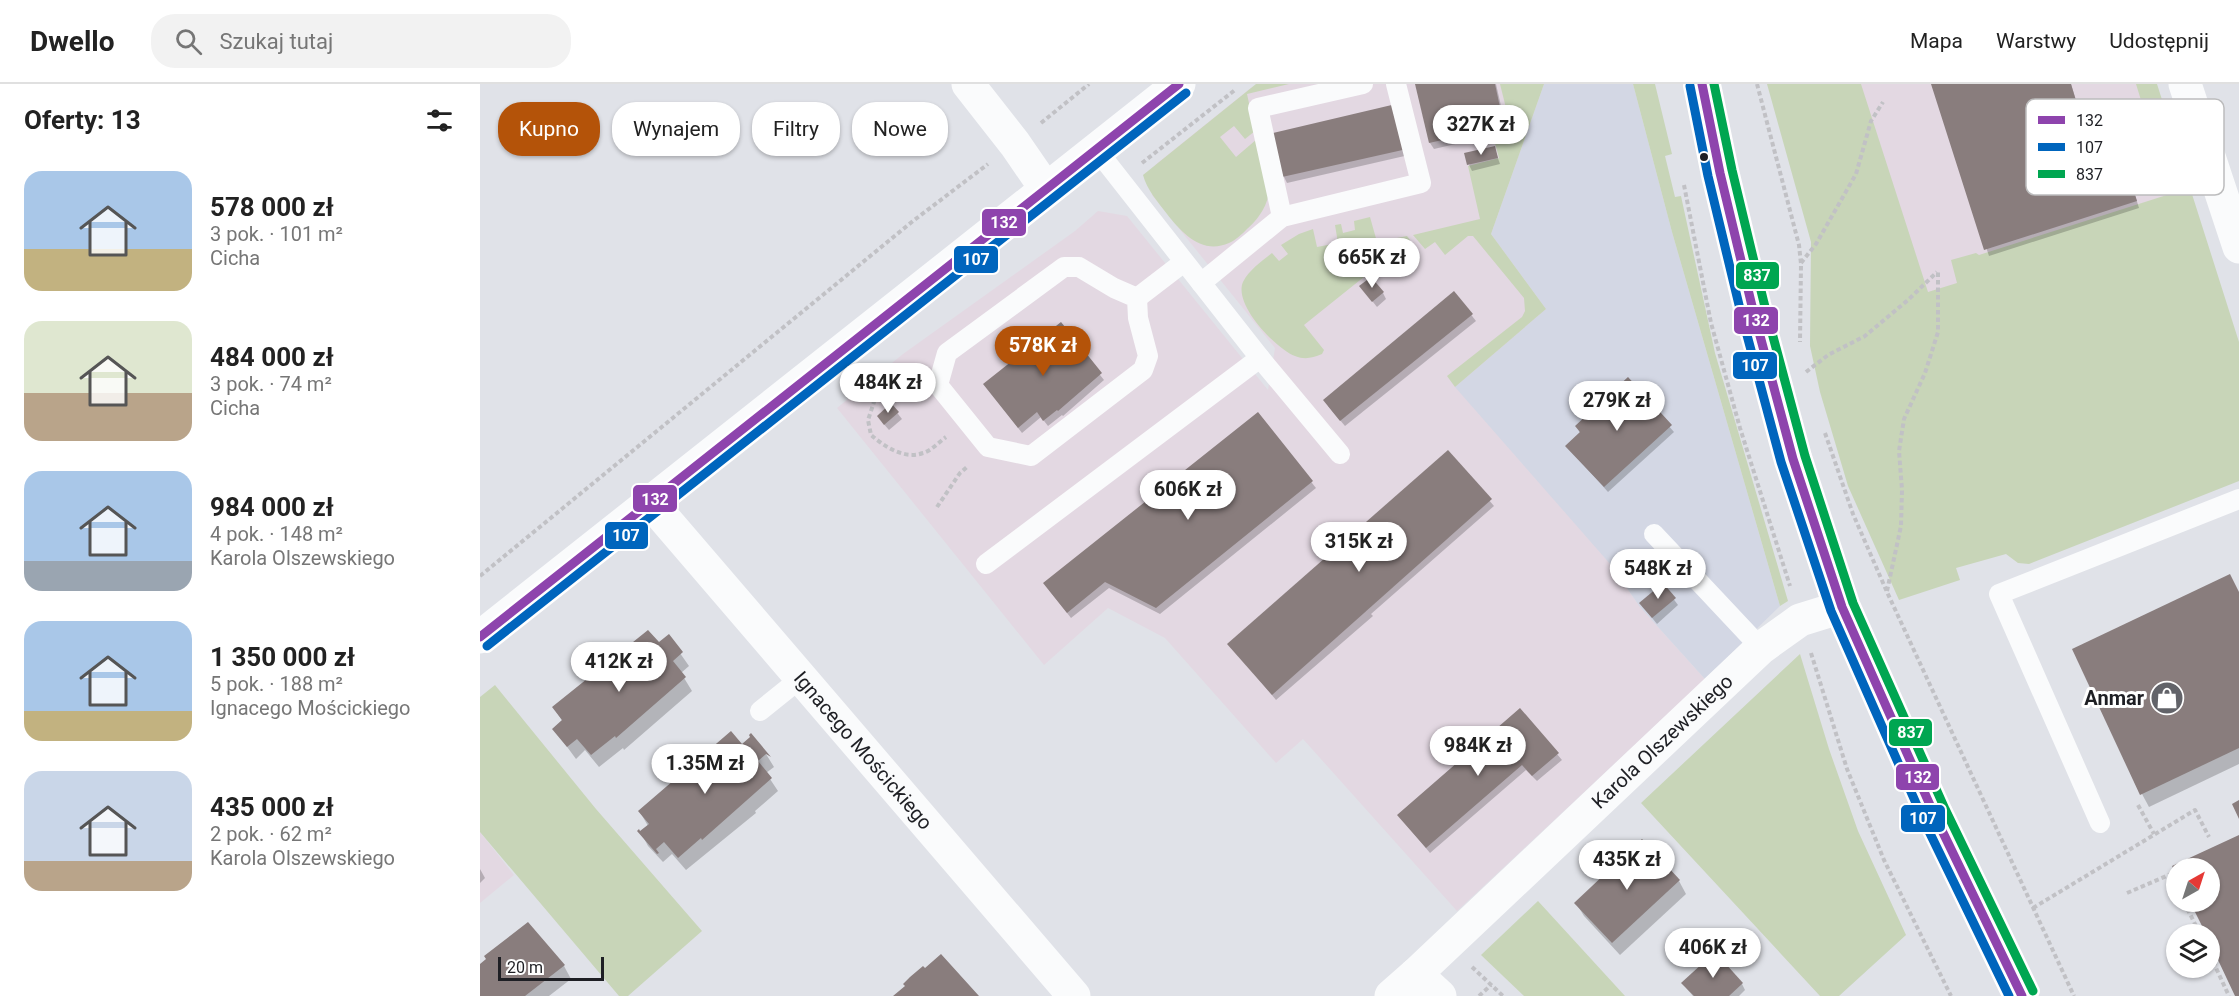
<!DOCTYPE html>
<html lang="pl">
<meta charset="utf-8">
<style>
body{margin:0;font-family:Roboto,sans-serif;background:#f2f2f2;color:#222;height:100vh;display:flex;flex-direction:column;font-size:22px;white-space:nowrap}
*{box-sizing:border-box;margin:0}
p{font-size:20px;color:#767676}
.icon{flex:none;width:33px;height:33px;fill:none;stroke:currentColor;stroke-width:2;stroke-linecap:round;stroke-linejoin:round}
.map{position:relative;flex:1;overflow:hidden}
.side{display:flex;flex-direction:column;background:#fff;width:480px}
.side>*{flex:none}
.hud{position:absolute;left:18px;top:18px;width:570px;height:54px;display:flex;gap:12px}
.needle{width:39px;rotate:39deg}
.buttons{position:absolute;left:1686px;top:774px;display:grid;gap:12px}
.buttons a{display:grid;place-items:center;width:54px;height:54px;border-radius:50%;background:#fff;box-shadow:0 2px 4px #0004;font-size:30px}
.scale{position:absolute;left:18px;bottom:15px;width:106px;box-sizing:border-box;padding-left:6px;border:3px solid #1e1f24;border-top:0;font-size:16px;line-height:21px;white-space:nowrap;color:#1e1f24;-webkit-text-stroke:4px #fff;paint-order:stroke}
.price{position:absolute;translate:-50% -51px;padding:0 14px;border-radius:21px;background:#fff;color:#222;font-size:20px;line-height:39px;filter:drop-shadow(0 2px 3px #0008)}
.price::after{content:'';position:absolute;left:50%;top:36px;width:18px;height:14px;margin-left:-9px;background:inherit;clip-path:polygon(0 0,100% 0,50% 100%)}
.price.current{background:#b45309;color:#fff}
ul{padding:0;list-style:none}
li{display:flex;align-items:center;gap:18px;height:150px;padding:0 24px}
li span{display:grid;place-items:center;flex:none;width:168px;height:120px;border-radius:18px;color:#555}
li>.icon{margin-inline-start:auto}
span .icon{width:72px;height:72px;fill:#fffc;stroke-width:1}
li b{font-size:26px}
h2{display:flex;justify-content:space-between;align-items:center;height:72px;padding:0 24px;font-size:26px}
.tag{padding:0 21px;border-radius:24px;background:#fff;box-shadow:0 2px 4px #0004;font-size:21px;line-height:54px}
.tag.current{background:#b45309;color:#fff}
header{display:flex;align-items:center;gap:36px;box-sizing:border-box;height:84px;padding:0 30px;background:#fff;border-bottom:2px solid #e0e0e0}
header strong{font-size:28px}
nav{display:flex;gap:33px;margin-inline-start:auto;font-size:21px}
.search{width:420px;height:54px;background:#f2f2f2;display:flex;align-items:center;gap:15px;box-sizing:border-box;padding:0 21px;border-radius:24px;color:#767676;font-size:22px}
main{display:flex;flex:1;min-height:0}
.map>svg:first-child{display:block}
</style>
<header>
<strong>Dwello</strong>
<div class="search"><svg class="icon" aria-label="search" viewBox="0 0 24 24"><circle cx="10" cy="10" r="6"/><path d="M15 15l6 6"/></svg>Szukaj tutaj</div>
<nav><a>Mapa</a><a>Warstwy</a><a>Udostępnij</a></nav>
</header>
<main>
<section class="side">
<h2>Oferty: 13<svg class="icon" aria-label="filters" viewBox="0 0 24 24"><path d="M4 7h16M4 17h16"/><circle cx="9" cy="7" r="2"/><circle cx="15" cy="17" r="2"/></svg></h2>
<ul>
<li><span style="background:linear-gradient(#a9c7e8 65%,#c2b280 0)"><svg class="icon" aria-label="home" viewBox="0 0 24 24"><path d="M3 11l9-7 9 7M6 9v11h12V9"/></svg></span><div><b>578 000 zł</b><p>3 pok. · 101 m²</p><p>Cicha</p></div></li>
<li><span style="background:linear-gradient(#dfe7d0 60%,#b9a48a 0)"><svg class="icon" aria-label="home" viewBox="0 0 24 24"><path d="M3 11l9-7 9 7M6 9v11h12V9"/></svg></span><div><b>484 000 zł</b><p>3 pok. · 74 m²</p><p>Cicha</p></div></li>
<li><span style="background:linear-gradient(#a9c7e8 75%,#9aa5b1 0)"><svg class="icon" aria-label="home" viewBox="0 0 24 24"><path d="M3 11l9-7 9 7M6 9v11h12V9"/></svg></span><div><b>984 000 zł</b><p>4 pok. · 148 m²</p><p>Karola Olszewskiego</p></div></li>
<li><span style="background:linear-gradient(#a9c7e8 75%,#c2b280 0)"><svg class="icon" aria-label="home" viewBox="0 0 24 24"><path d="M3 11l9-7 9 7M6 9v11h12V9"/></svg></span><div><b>1 350 000 zł</b><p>5 pok. · 188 m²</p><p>Ignacego Mościckiego</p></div></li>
<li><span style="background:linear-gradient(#c9d6e8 75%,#b9a48a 0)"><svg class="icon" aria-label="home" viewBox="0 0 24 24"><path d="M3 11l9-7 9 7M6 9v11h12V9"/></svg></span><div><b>435 000 zł</b><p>2 pok. · 62 m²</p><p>Karola Olszewskiego</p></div></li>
</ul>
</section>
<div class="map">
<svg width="1759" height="912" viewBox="0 0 1759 912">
<rect width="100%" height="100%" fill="#e0e2e8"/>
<g fill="#e3d8e2">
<polygon points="785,0 1064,0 1011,150 1066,225 1131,481 1160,523 1225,595 977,827 823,655 796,679 685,554 628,524 564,581 357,324 423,270 595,147 618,127 647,132 788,306 795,264 672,111 675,81 772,3"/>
<polygon points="1325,0 1673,0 1718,142 1389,248"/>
<polygon points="0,748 34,791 0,819"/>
</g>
<polygon fill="#d3d7e4" points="1064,0 1153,0 1192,148 1300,522 1225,595 1160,523 1131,481 975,303 1066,225 1011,150"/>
<g fill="#c8d5b8">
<path d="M776 0H809L767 10 775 47 765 55 754 42 740 53 756 73 777 55C780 68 789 93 789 105 789 120 778 136 767 145 762 150 756 156 749 159 722 171 702 149 687 130 678 118 667 106 663 91Z"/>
<polygon points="1020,0 1064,0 1011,150 1066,225 975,303 967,292 1042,233 1045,227 1044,214 993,152 988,152 965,171 955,158 945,165 933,151 1000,135 988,82 1019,74 1013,52 1032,48"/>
<polygon points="1153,0 1175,0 1192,70 1185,72 1195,113 1201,112 1235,269 1308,517 1300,522 1192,148"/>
<polygon points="1287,0 1381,0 1448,208 1477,199 1471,176 1496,169 1499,171 1690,110 1656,0 1677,0 1759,258 1759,397 1549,480 1538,479 1526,470 1476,484 1480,496 1419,516 1368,402 1340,308 1330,262 1331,158"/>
<path d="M890 133 897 158 927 152 930 156 824 241 844 266 842 270C832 274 825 276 815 272 796 265 753 220 763 198 769 186 782 177 792 169L799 177 808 170 801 161 819 150 833 145 837 163 858 159 855 141 861 140 863 149 875 146 874 137Z"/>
<polygon points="1320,570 1349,665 1378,747 1426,851 1359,912 1340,912 1161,719"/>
<polygon points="15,601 116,725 222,847 148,912 139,912 0,748 0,613"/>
<polygon points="1058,817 1145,912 1044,912 1001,871"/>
</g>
<g fill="#0003">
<polygon points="938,0 1016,0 1027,48 954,65 950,59"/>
<polygon points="1452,0 1591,0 1601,32 1626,24 1630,30 1659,124 1509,172"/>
<polygon points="916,22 929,71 807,99 804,93 794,50"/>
<polygon points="1014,63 1020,80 992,87 989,81"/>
<polygon points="885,208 903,209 906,215 897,223"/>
<polygon points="974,209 996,237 865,342 848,322"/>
<polygon points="580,240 624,296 583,332 582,331 568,342 561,333 542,349 505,301"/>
<polygon points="1148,295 1194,348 1128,408 1087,362 1100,349 1097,343"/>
<polygon points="411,321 422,335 409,346 402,338"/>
<polygon points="777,330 836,404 680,530 629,504 591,534 569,506"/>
<polygon points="968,368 1014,422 891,530 893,532 796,616 749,560"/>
<polygon points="1183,501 1198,521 1177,540 1165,525"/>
<polygon points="1759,508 1759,680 1669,723 1662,710"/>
<polygon points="188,552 209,582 201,589 212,607 144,666 143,664 119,683 105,666 96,675 74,645 83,638 74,624 178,561"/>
<polygon points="1040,626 1082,676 1057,697 1046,686 950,769 919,732"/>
<polygon points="262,662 286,670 294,683 286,689 298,707 275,727 276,729 206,786 192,770 183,778 168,762 161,749 168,742 160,728"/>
<polygon points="1759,753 1759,912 1757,912 1730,855 1730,850 1727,850 1711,818 1730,818 1730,784 1696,784 1696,787 1694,783"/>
<polygon points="0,785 5,794 0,799"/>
<polygon points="1199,797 1206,810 1140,871 1104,832 1096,819"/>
<polygon points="48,840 84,882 91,895 69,912 0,912 0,882"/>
<polygon points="1234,870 1262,900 1265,906 1259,912 1213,912 1207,905 1203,899"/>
</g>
<g fill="#897d7d">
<polygon points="935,0 1015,0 1024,42 949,59"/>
<polygon points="1451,0 1591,0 1600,30 1627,22 1657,117 1504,166"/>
<polygon points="916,20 927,65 802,93 793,49"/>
<polygon points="1015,62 1018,74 987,81 984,69"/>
<polygon points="891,193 904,208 892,218 879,202"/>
<polygon points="974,207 993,230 860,337 843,316"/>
<polygon points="581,238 622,289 578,327 577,326 563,337 557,328 538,344 503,300"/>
<polygon points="1148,293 1192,341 1124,403 1085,362 1100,348 1095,342"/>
<polygon points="411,319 419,328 404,341 397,332"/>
<polygon points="778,328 833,397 676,524 625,498 587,529 563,499"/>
<polygon points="968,366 1012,415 792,611 747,560"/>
<polygon points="1750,490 1759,508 1759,664 1660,711 1592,565"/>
<polygon points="1183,499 1196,514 1172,534 1159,519"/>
<polygon points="168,546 179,558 189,550 203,568 193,577 206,593 136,654 135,652 111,671 97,655 87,663 72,645 82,636 72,623"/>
<polygon points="1040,624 1079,669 1052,692 1042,681 946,764 917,731"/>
<polygon points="251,647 262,660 270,653 269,651 271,649 291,673 286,670 278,677 292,694 222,756 221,754 198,774 184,758 176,765 179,769 177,770 157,747 159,745 160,747 169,740 158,727"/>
<polygon points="1759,716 1759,735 1752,720"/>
<polygon points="1759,751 1759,912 1755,912 1730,859 1730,850 1726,850 1710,818 1730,818 1730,784 1696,784 1696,790 1692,782"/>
<polygon points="1162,755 1200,796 1132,859 1094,819"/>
<polygon points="48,838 85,881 45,912 0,912 0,880 6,875 4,872"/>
<polygon points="1235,868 1263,899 1249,912 1214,912 1201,899"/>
<polygon points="461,870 499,912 413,912 425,902 423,900 430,893 443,882 445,884"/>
</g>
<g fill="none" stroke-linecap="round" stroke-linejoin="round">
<g stroke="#c1c1c5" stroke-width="4" stroke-dasharray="4.5 3" stroke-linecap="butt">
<polyline points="1277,0 1319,161 1321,180 1320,258"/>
<polyline points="561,39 609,0"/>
<polyline points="662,79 755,6"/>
<polyline points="1204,101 1231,239 1260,344 1310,502"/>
<polyline points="1321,179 1336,160 1376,90 1391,37 1403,18"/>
<polyline points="1326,288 1348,271 1385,252 1428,216 1457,188"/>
<path d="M378 299 394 318 388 336 391 351C404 362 424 376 443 369 451 367 459 358 466 353"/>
<polyline points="1345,349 1373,430 1407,508 1594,912"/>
<polyline points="457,423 480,389 488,382"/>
<polyline points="0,492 433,137 508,80"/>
<polyline points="1407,507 1421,442 1422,406 1419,367 1424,335 1445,289 1458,248 1458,188"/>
<polyline points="1331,569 1367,685 1404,776 1471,912"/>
<polyline points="1658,721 1674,750"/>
<polyline points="1647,809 1691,790 1696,802"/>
<polyline points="1704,818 1720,850"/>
<polyline points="1553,824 1715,726 1729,753"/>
<polyline points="1730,871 1749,912"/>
<polyline points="992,883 1023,912"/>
<polyline points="999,912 1011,901"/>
</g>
<g stroke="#fafbfc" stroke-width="20">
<polyline points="616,65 780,274 860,370"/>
<polyline points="802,133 778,24 883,0"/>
<polygon points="584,183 599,183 634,204 657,214 658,234 668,272 663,286 551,372 508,363 458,301 467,269"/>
<polyline points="721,199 802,133 941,99 916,0"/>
<polyline points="657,214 704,178"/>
<polyline points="1174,450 1281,564"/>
<polyline points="506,480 780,274"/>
<polyline points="280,627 321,594"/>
<polyline points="1620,739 1519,510 1759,415"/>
</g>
<g stroke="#fafbfc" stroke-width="33">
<polyline points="488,0 535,60 566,105"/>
<polyline points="1705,0 1759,163"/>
<path id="s1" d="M171 419 594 912"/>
<polyline points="936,890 960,912"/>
<path id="s2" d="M911 912 936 890 1281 564 1320 536 1362 523"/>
</g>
<polyline stroke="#fafbfc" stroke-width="33" points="0,553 699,0"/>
<polyline stroke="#fafbfc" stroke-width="33" points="1222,0 1240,89 1272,222 1313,375 1362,523 1454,730 1542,912"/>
<g stroke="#fff" stroke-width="14">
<g id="bus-1">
<polyline points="1222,0 1240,89 1272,222 1313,375 1362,523 1454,730 1542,912"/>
<polyline points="0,553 699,0"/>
</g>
</g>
<g stroke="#fff" stroke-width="14">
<g id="bus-2">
<polyline points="1210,2 1228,92 1260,225 1301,378 1351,527 1443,735 1529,912"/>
<polyline points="7,562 706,9"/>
</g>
</g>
<g stroke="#fff" stroke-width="14">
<polyline id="bus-3" points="1234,0 1252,86 1284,219 1325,372 1373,519 1465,725 1553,907"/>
</g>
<use href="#bus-1" stroke="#8e44ad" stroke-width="9"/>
<use href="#bus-2" stroke="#0065bd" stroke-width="9"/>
<use href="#bus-3" stroke="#00a651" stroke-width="9"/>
</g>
<defs>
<g id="shop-disc" transform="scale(1.725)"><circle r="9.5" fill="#626369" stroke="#fff"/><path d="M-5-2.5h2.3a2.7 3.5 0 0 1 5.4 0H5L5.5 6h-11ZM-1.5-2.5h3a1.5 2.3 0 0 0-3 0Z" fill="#fff"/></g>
</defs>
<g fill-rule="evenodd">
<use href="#shop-disc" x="1687" y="614"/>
</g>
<circle fill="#1e1f24" stroke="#fff" stroke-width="2" cx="1224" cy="73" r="5"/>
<g text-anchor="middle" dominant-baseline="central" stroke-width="6" stroke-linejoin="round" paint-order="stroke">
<g font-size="20" font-weight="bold" fill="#1e1f24" stroke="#fff" text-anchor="end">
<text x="1664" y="614">Anmar</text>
</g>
<g font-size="20" fill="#1e1f24" stroke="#fff">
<text stroke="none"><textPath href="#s2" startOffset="372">Karola Olszewskiego</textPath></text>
<text stroke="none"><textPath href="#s1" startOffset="326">Ignacego Mościckiego</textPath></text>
</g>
</g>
<rect x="1546" y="15" width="198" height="96" rx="9" fill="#fff" stroke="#bcbcbd" stroke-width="1.5"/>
<rect x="1558" y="32" width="27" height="8" fill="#8e44ad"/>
<rect x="1558" y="59" width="27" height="8" fill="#0065bd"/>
<rect x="1558" y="86" width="27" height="8" fill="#00a651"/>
<g font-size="16" fill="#1e1f24">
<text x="1596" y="42">132</text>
<text x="1596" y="69">107</text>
<text x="1596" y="96">837</text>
</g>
<g stroke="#fff" stroke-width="2">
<rect x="501" y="124" width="46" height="29" rx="6" fill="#8e44ad"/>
<rect x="473" y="161" width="46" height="29" rx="6" fill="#0065bd"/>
<rect x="1255" y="177" width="45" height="29" rx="6" fill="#00a651"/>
<rect x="1253" y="222" width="46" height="29" rx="6" fill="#8e44ad"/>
<rect x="1252" y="267" width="46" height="29" rx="6" fill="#0065bd"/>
<rect x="152" y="400" width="46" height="29" rx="6" fill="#8e44ad"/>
<rect x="124" y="437" width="45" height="29" rx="6" fill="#0065bd"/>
<rect x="1408" y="634" width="45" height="29" rx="6" fill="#00a651"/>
<rect x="1415" y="679" width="45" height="28" rx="6" fill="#8e44ad"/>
<rect x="1420" y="720" width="46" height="29" rx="6" fill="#0065bd"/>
</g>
<g font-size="16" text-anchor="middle" font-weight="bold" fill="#fff">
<text x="524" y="144">132</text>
<text x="496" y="181">107</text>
<text x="1277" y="197">837</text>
<text x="1276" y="242">132</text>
<text x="1275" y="287">107</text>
<text x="175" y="421">132</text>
<text x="146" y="457">107</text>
<text x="1431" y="654">837</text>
<text x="1438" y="699">132</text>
<text x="1443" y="740">107</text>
</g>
</svg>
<div class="buttons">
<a><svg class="needle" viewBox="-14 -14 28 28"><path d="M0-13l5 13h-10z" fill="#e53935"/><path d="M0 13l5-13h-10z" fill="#767676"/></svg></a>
<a><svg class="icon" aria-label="layers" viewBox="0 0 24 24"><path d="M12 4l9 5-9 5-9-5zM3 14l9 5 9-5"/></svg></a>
</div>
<div class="scale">20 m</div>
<b class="price" style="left:1001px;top:72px">327K zł</b>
<b class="price" style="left:892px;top:205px">665K zł</b>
<b class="price current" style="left:563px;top:293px">578K zł</b>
<b class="price" style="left:408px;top:330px">484K zł</b>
<b class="price" style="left:1137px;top:348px">279K zł</b>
<b class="price" style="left:708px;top:437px">606K zł</b>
<b class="price" style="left:879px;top:489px">315K zł</b>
<b class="price" style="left:1178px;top:516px">548K zł</b>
<b class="price" style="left:139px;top:609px">412K zł</b>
<b class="price" style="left:998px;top:693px">984K zł</b>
<b class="price" style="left:225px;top:711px">1.35M zł</b>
<b class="price" style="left:1147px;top:807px">435K zł</b>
<b class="price" style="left:1233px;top:895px">406K zł</b>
<div class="hud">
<a class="tag current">Kupno</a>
<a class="tag">Wynajem</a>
<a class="tag">Filtry</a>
<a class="tag">Nowe</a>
</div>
</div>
</main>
